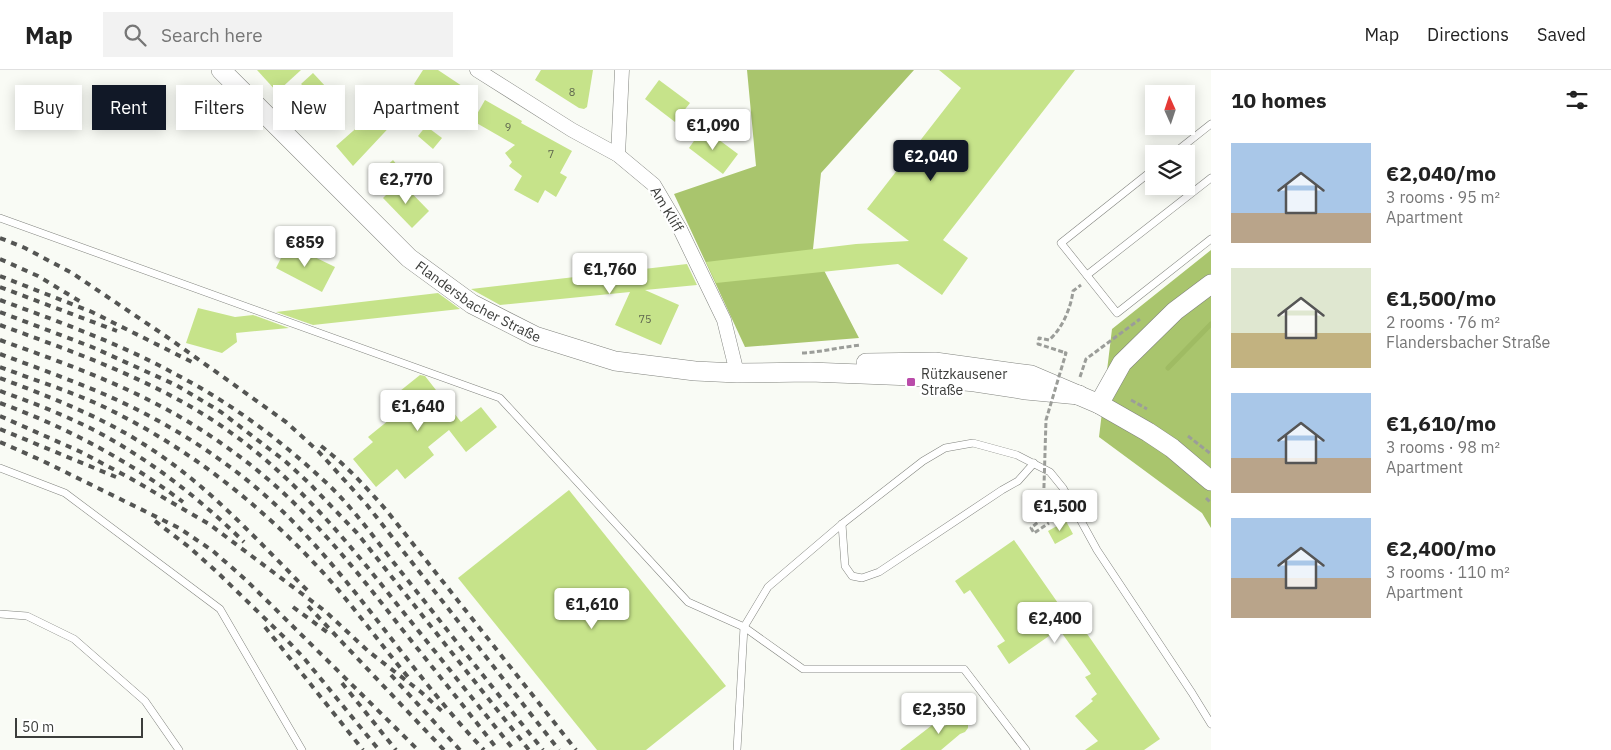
<!DOCTYPE html>
<meta charset="utf-8">
<style>
body{margin:0;font-family:"IBM Plex Sans",sans-serif;background:#f2f2f2;color:#222;height:100vh;display:flex;flex-direction:column;font-size:19px;white-space:nowrap}
*{box-sizing:border-box;margin:0}
p{font-size:16px;color:#767676}
.icon{flex:none;width:28px;height:28px;fill:none;stroke:currentColor;stroke-width:2;stroke-linecap:round;stroke-linejoin:round}
.map{position:relative;flex:1;overflow:hidden}
.details{display:flex;flex-direction:column;background:#fff;width:400px}
.details>*{flex:none}
.top-card{position:absolute;left:15px;top:15px;width:475px;height:45px;display:flex;gap:10px}
.needle{width:32px;rotate:357deg}
.buttons{position:absolute;left:1145px;top:15px;display:grid;gap:10px}
.buttons a{display:grid;place-items:center;width:50px;height:50px;border-radius:0px;background:#fff;box-shadow:0 2px 12px #0003;font-size:25px}
.scale{position:absolute;left:15px;bottom:12px;width:128px;box-sizing:border-box;padding-left:5px;border:2px solid #3c3d3b;border-top:0;font-size:14px;line-height:18px;white-space:nowrap;color:#3c3d3b;-webkit-text-stroke:4px #fff;paint-order:stroke}
.price{position:absolute;translate:-50% -42px;padding:0 11px;border-radius:5px;background:#fff;color:#222;font-size:16px;line-height:32px;filter:drop-shadow(0 1px 2px #0008)}
.price::after{content:'';position:absolute;left:50%;top:30px;width:15px;height:11px;margin-left:-8px;background:inherit;clip-path:polygon(0 0,100% 0,50% 100%)}
.price.selected{background:#111827;color:#fff}
ul{padding:0;list-style:none}
li{display:flex;align-items:center;gap:15px;height:125px;padding:0 20px}
li span{display:grid;place-items:center;flex:none;width:140px;height:100px;border-radius:0px;color:#555}
li>.icon{margin-inline-start:auto}
span .icon{width:60px;height:60px;fill:#fffc;stroke-width:1}
li b{font-size:21px}
h2{display:flex;justify-content:space-between;align-items:center;height:60px;padding:0 20px;font-size:21px}
.pill{padding:0 18px;border-radius:0px;background:#fff;box-shadow:0 2px 12px #0003;font-size:18px;line-height:45px}
.pill.selected{background:#111827;color:#fff}
header{display:flex;align-items:center;gap:30px;box-sizing:border-box;height:70px;padding:0 25px;background:#fff;border-bottom:1px solid #e0e0e0}
header strong{font-size:24px}
nav{display:flex;gap:28px;margin-inline-start:auto;font-size:18px}
.search{width:350px;height:45px;background:#f2f2f2;display:flex;align-items:center;gap:12px;box-sizing:border-box;padding:0 18px;border-radius:0px;color:#767676;font-size:19px}
main{display:flex;flex:1;min-height:0}
.map>svg:first-child{display:block}
</style>
<header>
<strong>Map</strong>
<div class="search"><svg class="icon" aria-label="search" viewBox="0 0 24 24"><circle cx="10" cy="10" r="6"/><path d="M15 15l6 6"/></svg>Search here</div>
<nav><a>Map</a><a>Directions</a><a>Saved</a></nav>
</header>
<main>
<div class="map">
<svg width="1211" height="680" viewBox="0 0 1211 680">
<rect width="100%" height="100%" fill="#f9fbf5"/>
<g fill="#a9c56d">
<polygon points="747,0 914,0 821,103 813,179 859,268 745,277 674,124 756,96"/>
<polygon points="1211,180 1211,458 1202,443 1099,367 1112,259"/>
</g>
<g fill="none" stroke-linecap="round" stroke-linejoin="round">
<polyline stroke="#9fbb63" stroke-width="5" points="1168,298 1211,254"/>
</g>
<g fill="#c6e38a">
<polygon points="257,0 301,0 277,22"/>
<polygon points="423,0 438,0 462,16 448,36 414,14"/>
<polygon points="541,0 593,0 587,37 584,39 579,38 535,10"/>
<polygon points="939,0 1075,0 943,170 968,188 942,225 898,194 716,213 706,192 856,174 909,171 867,139 961,18"/>
<polygon points="313,3 327,18 316,28 301,14"/>
<polygon points="659,10 690,33 675,52 645,29"/>
<polygon points="485,30 522,51 521,53 572,81 560,103 567,107 556,127 545,120 538,133 514,120 522,106 509,96 512,92 505,83 515,75 473,51"/>
<polygon points="379,32 397,49 353,96 336,76 370,46 368,44"/>
<polygon points="426,56 442,68 433,79 418,66"/>
<polygon points="703,58 738,84 723,104 689,78"/>
<polygon points="393,90 402,101 391,111 382,100"/>
<polygon points="400,111 429,141 412,158 383,128"/>
<polygon points="288,174 335,197 322,222 276,198"/>
<polygon points="687,194 697,215 645,220 679,235 661,275 615,255 630,222 500,235 471,219"/>
<polygon points="438,223 460,239 313,255 276,242"/>
<polygon points="198,238 235,247 253,245 289,258 236,263 237,272 222,283 186,273"/>
<polygon points="420,305 425,306 461,352 481,337 497,357 466,382 449,360 428,377 434,385 405,409 397,399 376,417 353,389 373,372 368,367 400,341 390,329"/>
<polygon points="569,420 726,616 646,680 597,680 458,508"/>
<polygon points="1066,451 1073,464 1055,474 1048,461"/>
<polygon points="1014,470 1060,536 1065,532 1160,669 1144,680 1085,680 1098,671 1075,646 1093,631 1091,629 1097,624 1085,607 1091,604 1059,559 1009,594 997,576 1005,571 970,520 964,524 955,511"/>
<polygon points="959,646 964,647 968,650 968,658 965,662 960,664 941,680 900,680 940,649 945,656 954,648"/>
</g>
<g fill="none" stroke-linecap="round" stroke-linejoin="round">
<g stroke="#81837e" stroke-width="8">
<g id="lane">
<polyline points="1173,84 1211,54"/>
<polyline points="1154,99 1061,173 1117,243 1211,169"/>
<polyline points="0,148 500,328 688,532 744,557 803,599 964,599 1026,680"/>
<polyline points="1087,205 1211,108"/>
<polyline points="0,398 65,423 220,539 302,680"/>
<polyline points="842,454 845,496 852,506 862,508 879,502 1002,420 1018,411 1034,393"/>
<polyline points="0,544 27,546 74,569 145,631 179,680"/>
<polyline points="737,680 744,557 768,517 842,454 923,391 945,378 973,373 1017,385 1050,402 1063,418 1097,480 1192,623 1211,654"/>
</g>
</g>
<g stroke="#81837e" stroke-width="15">
<g id="street">
<polyline points="477,0 572,60 618,85 654,115 680,159 724,250 737,303"/>
<polyline points="618,85 622,0"/>
</g>
</g>
<g stroke="#81837e" stroke-width="20">
<g id="secondary">
<path id="s1" d="M221 0 409 188 472 234 535 266 615 291 695 301 737 303 810 302 912 306 975 312 1026 320 1079 325"/>
<polyline points="866,293 935,292 1031,305 1099,334 1148,362 1172,378 1211,411"/>
<polyline points="1099,334 1122,293 1175,241 1211,214"/>
</g>
</g>
<g stroke="#9b9d99" stroke-width="3" stroke-dasharray="5 2.5" stroke-linecap="butt">
<path d="M1063 282 1038 274 1039 268 1049 270C1062 259 1071 238 1073 221L1081 215"/>
<path d="M802 283C822 282 841 277 861 275"/>
<polyline points="1080,307 1086,289 1140,249"/>
<polyline points="1131,330 1147,339"/>
<polyline points="1188,366 1211,384"/>
<polyline points="1206,428 1211,433"/>
<polyline points="1043,448 1031,458 1034,463 1049,453"/>
</g>
<use href="#lane" stroke="#fff" stroke-width="7"/>
<use href="#street" stroke="#fff" stroke-width="14"/>
<use href="#secondary" stroke="#fff" stroke-width="19"/>
<g stroke="#545553" stroke-width="4" stroke-dasharray="6 6" stroke-linecap="butt">
<polyline points="0,168 25,178 72,203 170,269 286,352 319,382 367,435 559,680"/>
<polyline points="0,189 38,206 81,232"/>
<polyline points="0,206 92,242 194,293"/>
<polyline points="0,217 117,261"/>
<path d="M0 230C60 252 121 274 177 305 229 332 278 368 321 408 351 434 377 472 402 503 449 562 495 621 543 680"/>
<polyline points="0,242 92,277 176,315 221,342 285,391 309,413 357,463 529,680"/>
<path d="M0 255C74 282 148 308 214 351 289 400 345 468 400 538 438 585 476 633 514 680"/>
<path d="M0 270C64 293 129 316 187 351 225 374 261 401 293 432 333 471 367 514 401 558 434 599 466 639 498 680"/>
<path d="M0 284C35 297 71 310 106 325 179 357 249 404 303 462 368 531 419 612 484 680"/>
<path d="M0 297C34 310 70 321 102 336 184 375 255 430 317 496 350 531 377 570 408 607"/>
<path d="M0 308C50 327 100 346 145 375 207 414 256 469 307 520"/>
<path d="M0 321C31 332 62 344 92 359 148 388 199 428 244 472"/>
<path d="M0 333C66 357 126 389 183 432"/>
<polyline points="0,346 81,382 128,407 209,454 325,541 368,581 421,622 445,644"/>
<polyline points="0,359 116,407"/>
<polyline points="0,372 43,391 179,458 213,481 246,510 418,680"/>
<path d="M321 376C346 395 367 418 387 441L576 680"/>
<polyline points="155,451 189,477 216,501 286,569 303,587 379,680"/>
<polyline points="308,536 444,680"/>
<polyline points="293,537 327,562"/>
<polyline points="265,557 363,680"/>
<polyline points="391,605 460,680"/>
<polyline points="342,613 396,680"/>
</g>
<polyline stroke="#9b9d99" stroke-width="3" stroke-dasharray="5 2.5" stroke-linecap="butt" points="1043,448 1046,350 1066,283 1063,282"/>
</g>
<rect fill="#ba4caa" stroke="#fff" stroke-width="2" x="906" y="307" width="10" height="10" rx="2.5"/>
<g text-anchor="middle" dominant-baseline="central" stroke-width="4.5" stroke-linejoin="round" paint-order="stroke">
<g font-size="11" fill="#5e664f">
<text x="572" y="22">8</text>
<text x="508" y="57">9</text>
<text x="551" y="84">7</text>
<text x="645" y="249">75</text>
</g>
<g font-size="14" fill="#3c3d3b" stroke="#fff">
<text transform="translate(667 139) rotate(59)">Am Kliff</text>
<text stroke="none"><textPath href="#s1" startOffset="348">Flandersbacher Straße</textPath></text>
</g>
<g font-size="14" fill="#3c3d3b" stroke="#fff" text-anchor="start">
<text x="921" y="304">Rützkausener<tspan x="921" dy="16">Straße</tspan></text>
</g>
</g>
</svg>
<div class="buttons">
<a><svg class="needle" viewBox="-14 -14 28 28"><path d="M0-13l5 13h-10z" fill="#e53935"/><path d="M0 13l5-13h-10z" fill="#767676"/></svg></a>
<a><svg class="icon" aria-label="layers" viewBox="0 0 24 24"><path d="M12 4l9 5-9 5-9-5zM3 14l9 5 9-5"/></svg></a>
</div>
<div class="scale">50 m</div>
<b class="price" style="left:713px;top:81px">€1,090</b>
<b class="price selected" style="left:931px;top:112px">€2,040</b>
<b class="price" style="left:406px;top:135px">€2,770</b>
<b class="price" style="left:305px;top:198px">€859</b>
<b class="price" style="left:610px;top:225px">€1,760</b>
<b class="price" style="left:418px;top:362px">€1,640</b>
<b class="price" style="left:1060px;top:462px">€1,500</b>
<b class="price" style="left:592px;top:560px">€1,610</b>
<b class="price" style="left:1055px;top:574px">€2,400</b>
<b class="price" style="left:939px;top:665px">€2,350</b>
<div class="top-card">
<a class="pill">Buy</a>
<a class="pill selected">Rent</a>
<a class="pill">Filters</a>
<a class="pill">New</a>
<a class="pill">Apartment</a>
</div>
</div>
<section class="details">
<h2>10 homes<svg class="icon" aria-label="filters" viewBox="0 0 24 24"><path d="M4 7h16M4 17h16"/><circle cx="9" cy="7" r="2"/><circle cx="15" cy="17" r="2"/></svg></h2>
<ul>
<li><span style="background:linear-gradient(#a9c7e8 70%,#b9a48a 0)"><svg class="icon" aria-label="home" viewBox="0 0 24 24"><path d="M3 11l9-7 9 7M6 9v11h12V9"/></svg></span><div><b>€2,040/mo</b><p>3 rooms · 95 m²</p><p>Apartment</p></div></li>
<li><span style="background:linear-gradient(#dfe7d0 65%,#c2b280 0)"><svg class="icon" aria-label="home" viewBox="0 0 24 24"><path d="M3 11l9-7 9 7M6 9v11h12V9"/></svg></span><div><b>€1,500/mo</b><p>2 rooms · 76 m²</p><p>Flandersbacher Straße</p></div></li>
<li><span style="background:linear-gradient(#a9c7e8 65%,#b9a48a 0)"><svg class="icon" aria-label="home" viewBox="0 0 24 24"><path d="M3 11l9-7 9 7M6 9v11h12V9"/></svg></span><div><b>€1,610/mo</b><p>3 rooms · 98 m²</p><p>Apartment</p></div></li>
<li><span style="background:linear-gradient(#a9c7e8 60%,#b9a48a 0)"><svg class="icon" aria-label="home" viewBox="0 0 24 24"><path d="M3 11l9-7 9 7M6 9v11h12V9"/></svg></span><div><b>€2,400/mo</b><p>3 rooms · 110 m²</p><p>Apartment</p></div></li>
</ul>
</section>
</main>
